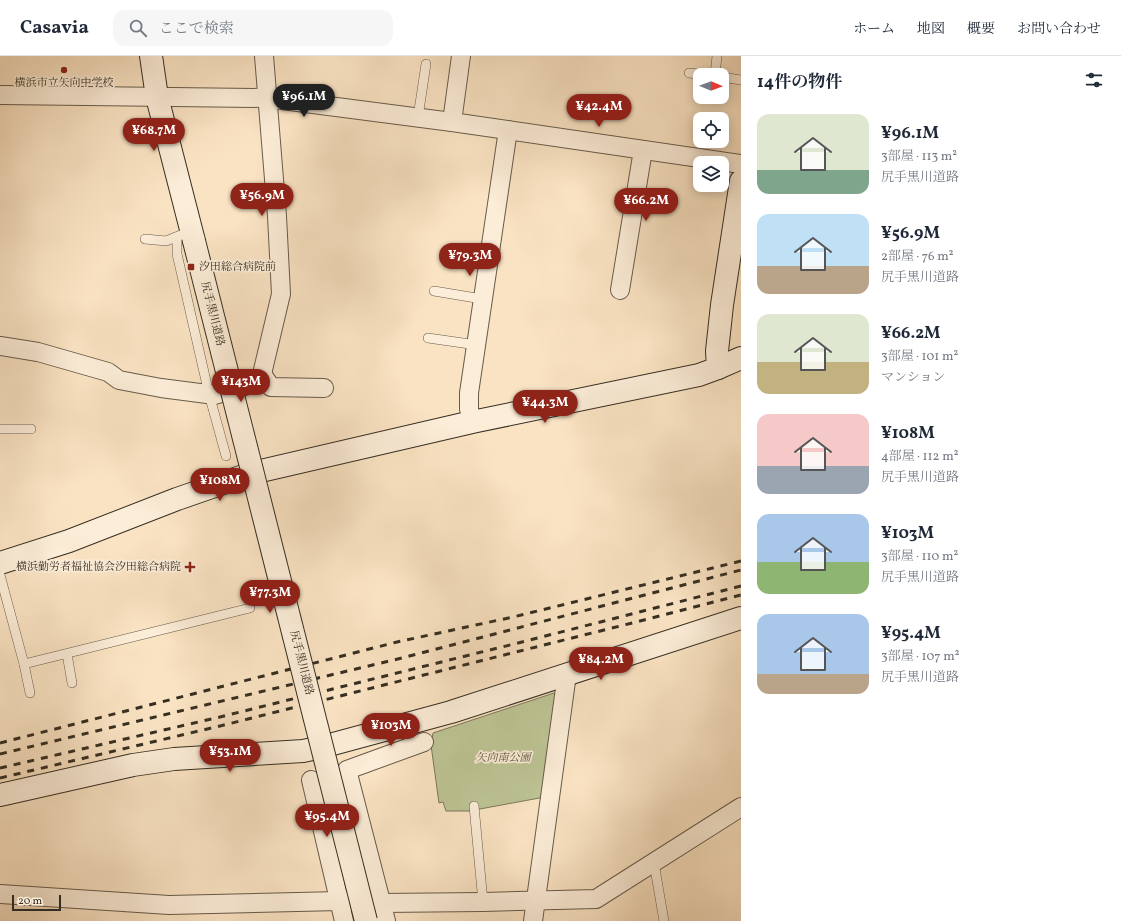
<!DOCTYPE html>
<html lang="ja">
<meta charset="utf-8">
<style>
body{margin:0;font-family:Vollkorn,"Noto Serif JP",serif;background:#f6f6f7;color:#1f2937;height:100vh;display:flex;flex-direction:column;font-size:15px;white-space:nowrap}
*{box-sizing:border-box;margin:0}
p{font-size:13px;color:#747a83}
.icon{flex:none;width:22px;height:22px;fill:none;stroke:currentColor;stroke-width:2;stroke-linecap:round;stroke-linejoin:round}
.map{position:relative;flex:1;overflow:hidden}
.drawer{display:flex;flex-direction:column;background:#fff;width:380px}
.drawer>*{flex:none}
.needle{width:26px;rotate:91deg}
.fabs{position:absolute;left:693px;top:12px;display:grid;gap:8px}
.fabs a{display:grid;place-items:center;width:36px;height:36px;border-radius:8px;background:#fff;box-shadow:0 2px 10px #0003;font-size:20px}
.scale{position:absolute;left:12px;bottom:10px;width:49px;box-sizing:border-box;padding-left:4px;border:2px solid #362e22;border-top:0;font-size:11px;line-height:14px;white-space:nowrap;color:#362e22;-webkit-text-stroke:3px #fcedd8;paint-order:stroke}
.price{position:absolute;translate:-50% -34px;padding:0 9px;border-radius:14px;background:#8f2418;color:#fff;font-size:13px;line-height:26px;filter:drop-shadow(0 1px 2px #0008)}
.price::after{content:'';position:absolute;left:50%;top:24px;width:12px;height:9px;margin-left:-6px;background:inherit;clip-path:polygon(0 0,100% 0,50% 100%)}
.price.selected{background:#222;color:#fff}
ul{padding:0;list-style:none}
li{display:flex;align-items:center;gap:12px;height:100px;padding:0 16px}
li span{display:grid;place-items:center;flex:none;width:112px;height:80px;border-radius:12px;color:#555}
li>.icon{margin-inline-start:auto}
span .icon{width:48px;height:48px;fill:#fffc;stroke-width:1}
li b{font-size:17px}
h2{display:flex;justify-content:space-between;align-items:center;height:48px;padding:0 16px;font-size:17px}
header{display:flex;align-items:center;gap:24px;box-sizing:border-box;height:56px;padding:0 20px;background:#fff;border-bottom:1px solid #e0e1e3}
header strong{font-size:19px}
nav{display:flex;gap:22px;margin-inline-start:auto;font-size:14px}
.search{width:280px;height:36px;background:#f6f6f7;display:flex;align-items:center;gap:10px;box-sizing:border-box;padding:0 14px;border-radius:12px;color:#747a83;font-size:15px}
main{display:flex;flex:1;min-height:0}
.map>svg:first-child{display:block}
</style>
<header>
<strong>Casavia</strong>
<div class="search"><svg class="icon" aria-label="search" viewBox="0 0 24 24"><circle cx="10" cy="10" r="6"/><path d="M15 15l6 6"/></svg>ここで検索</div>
<nav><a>ホーム</a><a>地図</a><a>概要</a><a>お問い合わせ</a></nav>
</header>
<main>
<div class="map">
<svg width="741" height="865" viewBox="0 0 741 865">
<rect width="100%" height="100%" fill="#fae3c3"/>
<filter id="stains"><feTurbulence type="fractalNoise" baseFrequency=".005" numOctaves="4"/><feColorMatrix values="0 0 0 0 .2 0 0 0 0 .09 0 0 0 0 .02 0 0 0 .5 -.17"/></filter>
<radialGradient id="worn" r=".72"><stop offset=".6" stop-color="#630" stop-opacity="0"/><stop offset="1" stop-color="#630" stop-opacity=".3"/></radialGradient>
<polygon fill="#bdc494" stroke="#7a795b" points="554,637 558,639 545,741 469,755 446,755 443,746 439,747 431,689 433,677"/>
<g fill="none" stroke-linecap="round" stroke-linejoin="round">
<g stroke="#675b4a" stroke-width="10">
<g id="lane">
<polyline points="689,17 706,19"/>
<polyline points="715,19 717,0"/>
<polyline points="722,21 741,24"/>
<polyline points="418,61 426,8"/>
<polyline points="177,181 177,198 209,338 226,400"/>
<polyline points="145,183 166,185 181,179"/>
<polyline points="434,235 482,243"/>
<polyline points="428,282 477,289"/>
<polyline points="0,373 31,373"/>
<polyline points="0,519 24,608 250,552"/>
<polyline points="67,598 72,627"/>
<polyline points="24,608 30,637"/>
<polyline points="474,750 483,846"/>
<polyline points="654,807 664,865"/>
</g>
</g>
<g stroke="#675b4a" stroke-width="20">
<g id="street">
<polyline points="0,39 267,42 452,66 741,108"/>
<polyline points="452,66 461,0"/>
<polyline points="620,234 643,94"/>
<polyline points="0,290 38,296 108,316 119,324 161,332 215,339 258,326 262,318 281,238 277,160 264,0"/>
<polyline points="262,318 271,331 324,332"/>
<polyline points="472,366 469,353 469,337 508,74"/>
<polyline points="311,724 344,865"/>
<polyline points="0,838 169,849 340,845 381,847 483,846 596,843 741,751"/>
<polyline points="386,865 347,714 424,686"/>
<polyline points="533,865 567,618"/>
</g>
</g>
<g stroke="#362e22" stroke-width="24">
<g id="secondary">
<polyline points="151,0 157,41 194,185"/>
<polyline points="718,312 717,295 722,249 741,125"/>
<polyline points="0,507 69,485 177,443 252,417 472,366 699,319 718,312 741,302"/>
<polyline points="0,739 133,709 174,703 303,695 322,691 451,656 741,562"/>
</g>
</g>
<use href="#lane" stroke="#fcedd8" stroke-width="9"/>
<use href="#street" stroke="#fcedd8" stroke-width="18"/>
<use href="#secondary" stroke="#fcedd8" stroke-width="22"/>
<g stroke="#362e22" stroke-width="3" stroke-dasharray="7 7" stroke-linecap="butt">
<polyline points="0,687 397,586 513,561 741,505"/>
<polyline points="0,698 402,602 741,514"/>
<polyline points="0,712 220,661 522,586 741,530"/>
<polyline points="0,722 220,670 640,565 741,539"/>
</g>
<g stroke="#362e22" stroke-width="24" stroke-linecap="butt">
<polyline id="secondary-bridge" points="194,185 366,865"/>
</g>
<use href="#secondary-bridge" stroke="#fcedd8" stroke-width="22"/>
</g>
<g fill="#8f2418" stroke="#fcedd8" stroke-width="1.5">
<circle cx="64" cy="14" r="4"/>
<rect x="187" y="207" width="8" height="8" rx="2"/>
<path d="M188 505h4v4h4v4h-4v4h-4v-4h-4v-4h4z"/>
</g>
<g text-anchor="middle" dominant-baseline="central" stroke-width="3.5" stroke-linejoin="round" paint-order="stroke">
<g font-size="11" fill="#362e22" stroke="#fcedd8">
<text x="64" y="27">横浜市立矢向中学校</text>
<text x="199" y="211" text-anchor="start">汐田総合病院前</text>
<text x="181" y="511" text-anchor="end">横浜勤労者福祉協会汐田総合病院</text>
</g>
<g font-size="11" fill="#362e22" stroke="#fcedd8">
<text transform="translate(212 258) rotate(76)">尻手黒川道路</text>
<text transform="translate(301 607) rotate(76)">尻手黒川道路</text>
</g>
<g font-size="11" font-style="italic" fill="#58543e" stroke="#fcedd8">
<text x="503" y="702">矢向南公園</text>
</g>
</g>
<rect width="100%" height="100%" filter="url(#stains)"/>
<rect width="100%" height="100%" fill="url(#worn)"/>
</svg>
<div class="fabs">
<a><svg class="needle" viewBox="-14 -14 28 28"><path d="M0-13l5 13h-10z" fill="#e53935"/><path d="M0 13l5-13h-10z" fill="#747a83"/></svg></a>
<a><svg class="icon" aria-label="locate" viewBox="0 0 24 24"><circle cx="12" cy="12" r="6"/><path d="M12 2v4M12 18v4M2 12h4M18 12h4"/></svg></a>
<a><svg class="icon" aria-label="layers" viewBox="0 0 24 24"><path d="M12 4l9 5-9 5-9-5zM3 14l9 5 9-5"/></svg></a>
</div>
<div class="scale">20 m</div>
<b class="price selected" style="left:304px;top:62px">¥96.1M</b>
<b class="price" style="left:599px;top:72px">¥42.4M</b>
<b class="price" style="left:154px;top:96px">¥68.7M</b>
<b class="price" style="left:262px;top:161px">¥56.9M</b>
<b class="price" style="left:646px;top:166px">¥66.2M</b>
<b class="price" style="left:470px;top:221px">¥79.3M</b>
<b class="price" style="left:241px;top:347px">¥143M</b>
<b class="price" style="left:545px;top:368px">¥44.3M</b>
<b class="price" style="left:220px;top:446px">¥108M</b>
<b class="price" style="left:270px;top:558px">¥77.3M</b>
<b class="price" style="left:601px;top:625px">¥84.2M</b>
<b class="price" style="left:391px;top:691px">¥103M</b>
<b class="price" style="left:230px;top:717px">¥53.1M</b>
<b class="price" style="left:327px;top:782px">¥95.4M</b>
</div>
<section class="drawer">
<h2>14件の物件<svg class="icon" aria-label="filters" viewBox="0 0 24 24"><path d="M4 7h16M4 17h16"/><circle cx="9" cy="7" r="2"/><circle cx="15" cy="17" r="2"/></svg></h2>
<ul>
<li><span style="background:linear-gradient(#dfe7d0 70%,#7fa58c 0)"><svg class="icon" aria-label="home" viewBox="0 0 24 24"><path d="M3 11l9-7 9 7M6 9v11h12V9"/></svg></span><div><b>¥96.1M</b><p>3部屋 · 113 m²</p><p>尻手黒川道路</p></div></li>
<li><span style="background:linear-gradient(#bfe0f5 65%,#b9a48a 0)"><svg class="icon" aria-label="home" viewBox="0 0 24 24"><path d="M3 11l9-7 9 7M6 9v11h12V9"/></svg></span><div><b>¥56.9M</b><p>2部屋 · 76 m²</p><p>尻手黒川道路</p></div></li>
<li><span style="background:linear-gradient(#dfe7d0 60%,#c2b280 0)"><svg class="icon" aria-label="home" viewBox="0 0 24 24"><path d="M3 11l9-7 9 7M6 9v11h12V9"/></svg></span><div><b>¥66.2M</b><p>3部屋 · 101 m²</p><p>マンション</p></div></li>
<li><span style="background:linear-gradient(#f6c9c9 65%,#9aa5b1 0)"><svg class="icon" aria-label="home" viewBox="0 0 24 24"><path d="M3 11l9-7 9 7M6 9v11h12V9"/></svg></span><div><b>¥108M</b><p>4部屋 · 112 m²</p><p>尻手黒川道路</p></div></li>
<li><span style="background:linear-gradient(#a9c7e8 60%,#8fb573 0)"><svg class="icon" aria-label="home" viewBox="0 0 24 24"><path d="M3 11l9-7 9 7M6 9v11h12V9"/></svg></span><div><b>¥103M</b><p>3部屋 · 110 m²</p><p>尻手黒川道路</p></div></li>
<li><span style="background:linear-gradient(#a9c7e8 75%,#b9a48a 0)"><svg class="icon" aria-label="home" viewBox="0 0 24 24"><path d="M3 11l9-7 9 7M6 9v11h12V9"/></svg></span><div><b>¥95.4M</b><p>3部屋 · 107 m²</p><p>尻手黒川道路</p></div></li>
</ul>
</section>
</main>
